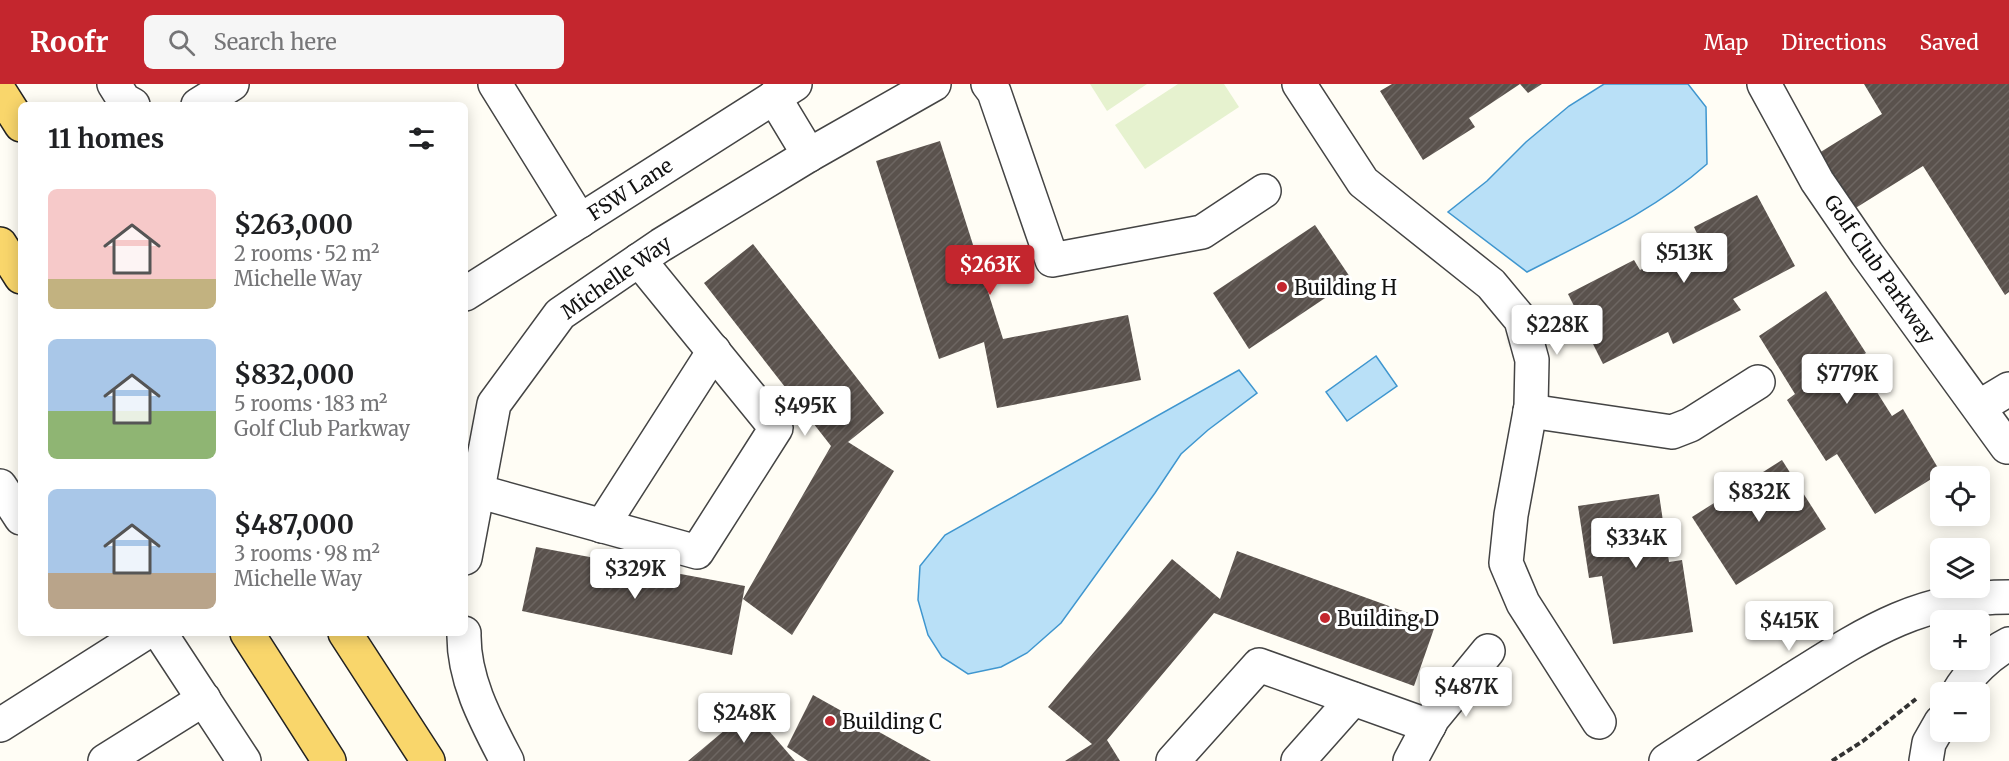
<!DOCTYPE html>
<meta charset="utf-8">
<style>
body{margin:0;font-family:Merriweather,serif;background:#f6f6f6;color:#202124;height:100vh;display:flex;flex-direction:column;font-size:22px;white-space:nowrap}
*{box-sizing:border-box;margin:0}
p{font-size:20px;color:#757577}
.icon{flex:none;width:33px;height:33px;fill:none;stroke:currentColor;stroke-width:2;stroke-linecap:round;stroke-linejoin:round}
.map{position:relative;flex:1;overflow:hidden}
.sheet{position:absolute;left:18px;top:18px;width:450px;height:534px;display:flex;flex-direction:column;background:#fff;border-radius:9px;box-shadow:0 3px 15px #0003}
.sheet>*{flex:none}
.tools{position:absolute;left:1930px;top:382px;display:grid;gap:12px}
.tools a{display:grid;place-items:center;width:60px;height:60px;border-radius:9px;background:#fff;box-shadow:0 3px 15px #0003;font-size:30px}
.price{position:absolute;translate:-50% -51px;padding:0 14px;border-radius:6px;background:#fff;color:#222;font-size:20px;line-height:39px;filter:drop-shadow(0 2px 3px #0008)}
.price::after{content:'';position:absolute;left:50%;top:36px;width:18px;height:14px;margin-left:-9px;background:inherit;clip-path:polygon(0 0,100% 0,50% 100%)}
.price.on{background:#c4262e;color:#fff}
ul{padding:0;list-style:none}
li{display:flex;align-items:center;gap:18px;height:150px;padding:0 30px}
li span{display:grid;place-items:center;flex:none;width:168px;height:120px;border-radius:9px;color:#555}
li>.icon{margin-inline-start:auto}
span .icon{width:72px;height:72px;fill:#fffc;stroke-width:1}
li b{font-size:26px}
h2{display:flex;justify-content:space-between;align-items:center;height:72px;padding:0 30px;font-size:26px}
header{display:flex;align-items:center;gap:36px;box-sizing:border-box;height:84px;padding:0 30px;background:#c4262e;color:#fff}
header strong{font-size:28px}
nav{display:flex;gap:33px;margin-inline-start:auto;font-size:21px}
.search{width:420px;height:54px;background:#f6f6f6;display:flex;align-items:center;gap:15px;box-sizing:border-box;padding:0 21px;border-radius:9px;color:#757577;font-size:22px}
.map>svg:first-child{display:block}
</style>
<header>
<strong>Roofr</strong>
<div class="search"><svg class="icon" aria-label="search" viewBox="0 0 24 24"><circle cx="10" cy="10" r="6"/><path d="M15 15l6 6"/></svg>Search here</div>
<nav><a>Map</a><a>Directions</a><a>Saved</a></nav>
</header>
<div class="map">
<svg width="2009" height="677" viewBox="0 0 2009 677">
<defs>
<pattern id="building-hatch" width="6" height="6" patternUnits="userSpaceOnUse" patternTransform="scale(1.5)"><rect width="6" height="6" fill="#5a524d"/><path d="M-1 1l2-2M0 6l6-6M5 7l2-2" fill="none" stroke="#6d6662"/></pattern>
</defs>
<rect width="100%" height="100%" fill="#fffdf5"/>
<g fill="#e6f2cf">
<polygon points="1090,0 1147,0 1107,27"/>
<polygon points="1178,0 1224,0 1239,23 1145,85 1115,41"/>
</g>
<g fill="#b9e0f7" stroke="#3f96cf" stroke-width="1.5">
<path d="M1604 0H1688L1706 23 1707 80C1654 127 1589 156 1527 188L1448 128 1487 97 1526 58 1569 22Z"/>
<polygon points="1376,272 1397,302 1347,337 1326,308"/>
<polygon points="1239,286 1257,309 1208,346 1181,370 1155,409 1061,539 1027,569 1001,583 968,590 942,573 928,551 918,516 920,482 945,451"/>
</g>
<g fill="url(#building-hatch)">
<polygon points="1392,0 1520,0 1469,34 1475,43 1423,76 1380,7"/>
<polygon points="1520,0 1542,0 1528,9"/>
<polygon points="1864,0 2009,0 2009,208 2005,211 1923,82 1854,125 1819,69 1882,30"/>
<polygon points="940,57 1003,255 1128,231 1141,296 997,324 984,258 939,275 876,77"/>
<polygon points="1757,111 1795,182 1733,215 1741,226 1673,260 1668,248 1603,280 1568,210 1634,176 1640,186 1700,156 1694,143"/>
<polygon points="1315,141 1352,196 1249,265 1213,209"/>
<polygon points="753,160 884,329 848,358 894,387 792,551 743,515 831,362 704,199"/>
<polygon points="1826,207 1866,269 1856,275 1892,332 1903,325 1941,389 1875,430 1837,370 1826,377 1787,316 1795,310 1759,252"/>
<polygon points="1782,376 1826,445 1736,501 1692,433"/>
<polygon points="1659,410 1669,478 1682,476 1693,548 1613,560 1602,492 1589,494 1578,422"/>
<polygon points="536,463 745,502 732,571 522,527"/>
<polygon points="1237,467 1436,539 1414,602 1214,529 1107,656 1120,677 1065,677 1092,660 1048,623 1172,475 1220,515"/>
<polygon points="813,611 931,677 808,677 787,663"/>
<polygon points="750,625 795,677 688,677"/>
</g>
<g fill="none" stroke-linecap="round" stroke-linejoin="round">
<g stroke="#444" stroke-width="36">
<g id="minor">
<polyline points="114,0 124,16 133,21"/>
<polyline points="495,0 580,137"/>
<polyline points="988,0 994,8 1052,176 1202,148 1264,107"/>
<polyline points="1299,0 1363,98 1491,200 1521,236 1532,276 1531,322 1511,431 1506,479 1523,519 1599,638"/>
<polyline points="1764,0 1817,97 1867,170 2007,363"/>
<polyline points="774,13 809,71"/>
<polyline points="198,21 232,0"/>
<polyline points="465,210 795,0"/>
<polyline points="1979,323 2009,305"/>
<polyline points="1530,327 1672,348 1690,341 1758,298"/>
<polyline points="0,402 21,434"/>
<polyline points="477,407 697,468 776,344 639,176"/>
<polyline points="602,442 714,267"/>
<polyline points="465,474 494,320 560,230 661,161 809,71 934,0"/>
<polyline points="160,549 244,677"/>
<path d="M464 549C463 595 486 637 507 677"/>
<path d="M1958 609C1969 590 1989 570 2009 560"/>
<polyline points="0,641 145,549"/>
<polyline points="105,677 204,615"/>
<polyline points="1173,677 1259,581 1429,642"/>
<polyline points="1298,677 1353,615"/>
<polyline points="1410,677 1433,634 1488,567"/>
<path d="M1666 677C1707 650 1749 623 1790 597 1863 551 1918 513 2009 513"/>
<polyline points="1926,677 1929,659 1941,638"/>
</g>
</g>
<g stroke="#222" stroke-width="36">
<g id="major">
<polyline points="0,8 21,41"/>
<polyline points="0,160 21,193"/>
<polyline points="247,549 329,677"/>
<polyline points="345,549 428,677"/>
</g>
</g>
<polyline stroke="#333" stroke-width="4" stroke-dasharray="6 3" stroke-linecap="butt" points="1832,677 1863,657 1916,615"/>
<use href="#minor" stroke="#fff" stroke-width="33"/>
<use href="#major" stroke="#f9d66b" stroke-width="33"/>
</g>
<g fill="#c4262e" stroke="#fff" stroke-width="2">
<circle cx="1282" cy="203" r="6"/>
<circle cx="1325" cy="534" r="6"/>
<circle cx="830" cy="637" r="6"/>
</g>
<g text-anchor="middle" dominant-baseline="central" stroke-width="6" stroke-linejoin="round" paint-order="stroke">
<g font-size="20" fill="#111" stroke="#fff">
<text transform="translate(630 105) rotate(-33)">FSW Lane</text>
<text transform="translate(1880 185) rotate(55)">Golf Club Parkway</text>
<text transform="translate(616 193) rotate(-35)">Michelle Way</text>
</g>
<g font-size="20" fill="#111" stroke="#fff" text-anchor="start">
<text x="1294" y="203">Building H</text>
<text x="1337" y="534">Building D</text>
<text x="842" y="637">Building C</text>
</g>
</g>
</svg>
<div class="tools">
<a><svg class="icon" aria-label="locate" viewBox="0 0 24 24"><circle cx="12" cy="12" r="6"/><path d="M12 2v4M12 18v4M2 12h4M18 12h4"/></svg></a>
<a><svg class="icon" aria-label="layers" viewBox="0 0 24 24"><path d="M12 4l9 5-9 5-9-5zM3 14l9 5 9-5"/></svg></a>
<a>+</a>
<a>−</a>
</div>
<b class="price" style="left:1684px;top:200px">$513K</b>
<b class="price on" style="left:990px;top:212px">$263K</b>
<b class="price" style="left:1557px;top:272px">$228K</b>
<b class="price" style="left:1847px;top:321px">$779K</b>
<b class="price" style="left:805px;top:353px">$495K</b>
<b class="price" style="left:1759px;top:439px">$832K</b>
<b class="price" style="left:1636px;top:485px">$334K</b>
<b class="price" style="left:635px;top:516px">$329K</b>
<b class="price" style="left:1789px;top:568px">$415K</b>
<b class="price" style="left:1466px;top:634px">$487K</b>
<b class="price" style="left:744px;top:660px">$248K</b>
<section class="sheet">
<h2>11 homes<svg class="icon" aria-label="filters" viewBox="0 0 24 24"><path d="M4 7h16M4 17h16"/><circle cx="9" cy="7" r="2"/><circle cx="15" cy="17" r="2"/></svg></h2>
<ul>
<li><span style="background:linear-gradient(#f6c9c9 75%,#c2b280 0)"><svg class="icon" aria-label="home" viewBox="0 0 24 24"><path d="M3 11l9-7 9 7M6 9v11h12V9"/></svg></span><div><b>$263,000</b><p>2 rooms · 52 m²</p><p>Michelle Way</p></div></li>
<li><span style="background:linear-gradient(#a9c7e8 60%,#8fb573 0)"><svg class="icon" aria-label="home" viewBox="0 0 24 24"><path d="M3 11l9-7 9 7M6 9v11h12V9"/></svg></span><div><b>$832,000</b><p>5 rooms · 183 m²</p><p>Golf Club Parkway</p></div></li>
<li><span style="background:linear-gradient(#a9c7e8 70%,#b9a48a 0)"><svg class="icon" aria-label="home" viewBox="0 0 24 24"><path d="M3 11l9-7 9 7M6 9v11h12V9"/></svg></span><div><b>$487,000</b><p>3 rooms · 98 m²</p><p>Michelle Way</p></div></li>
</ul>
</section>
</div>
